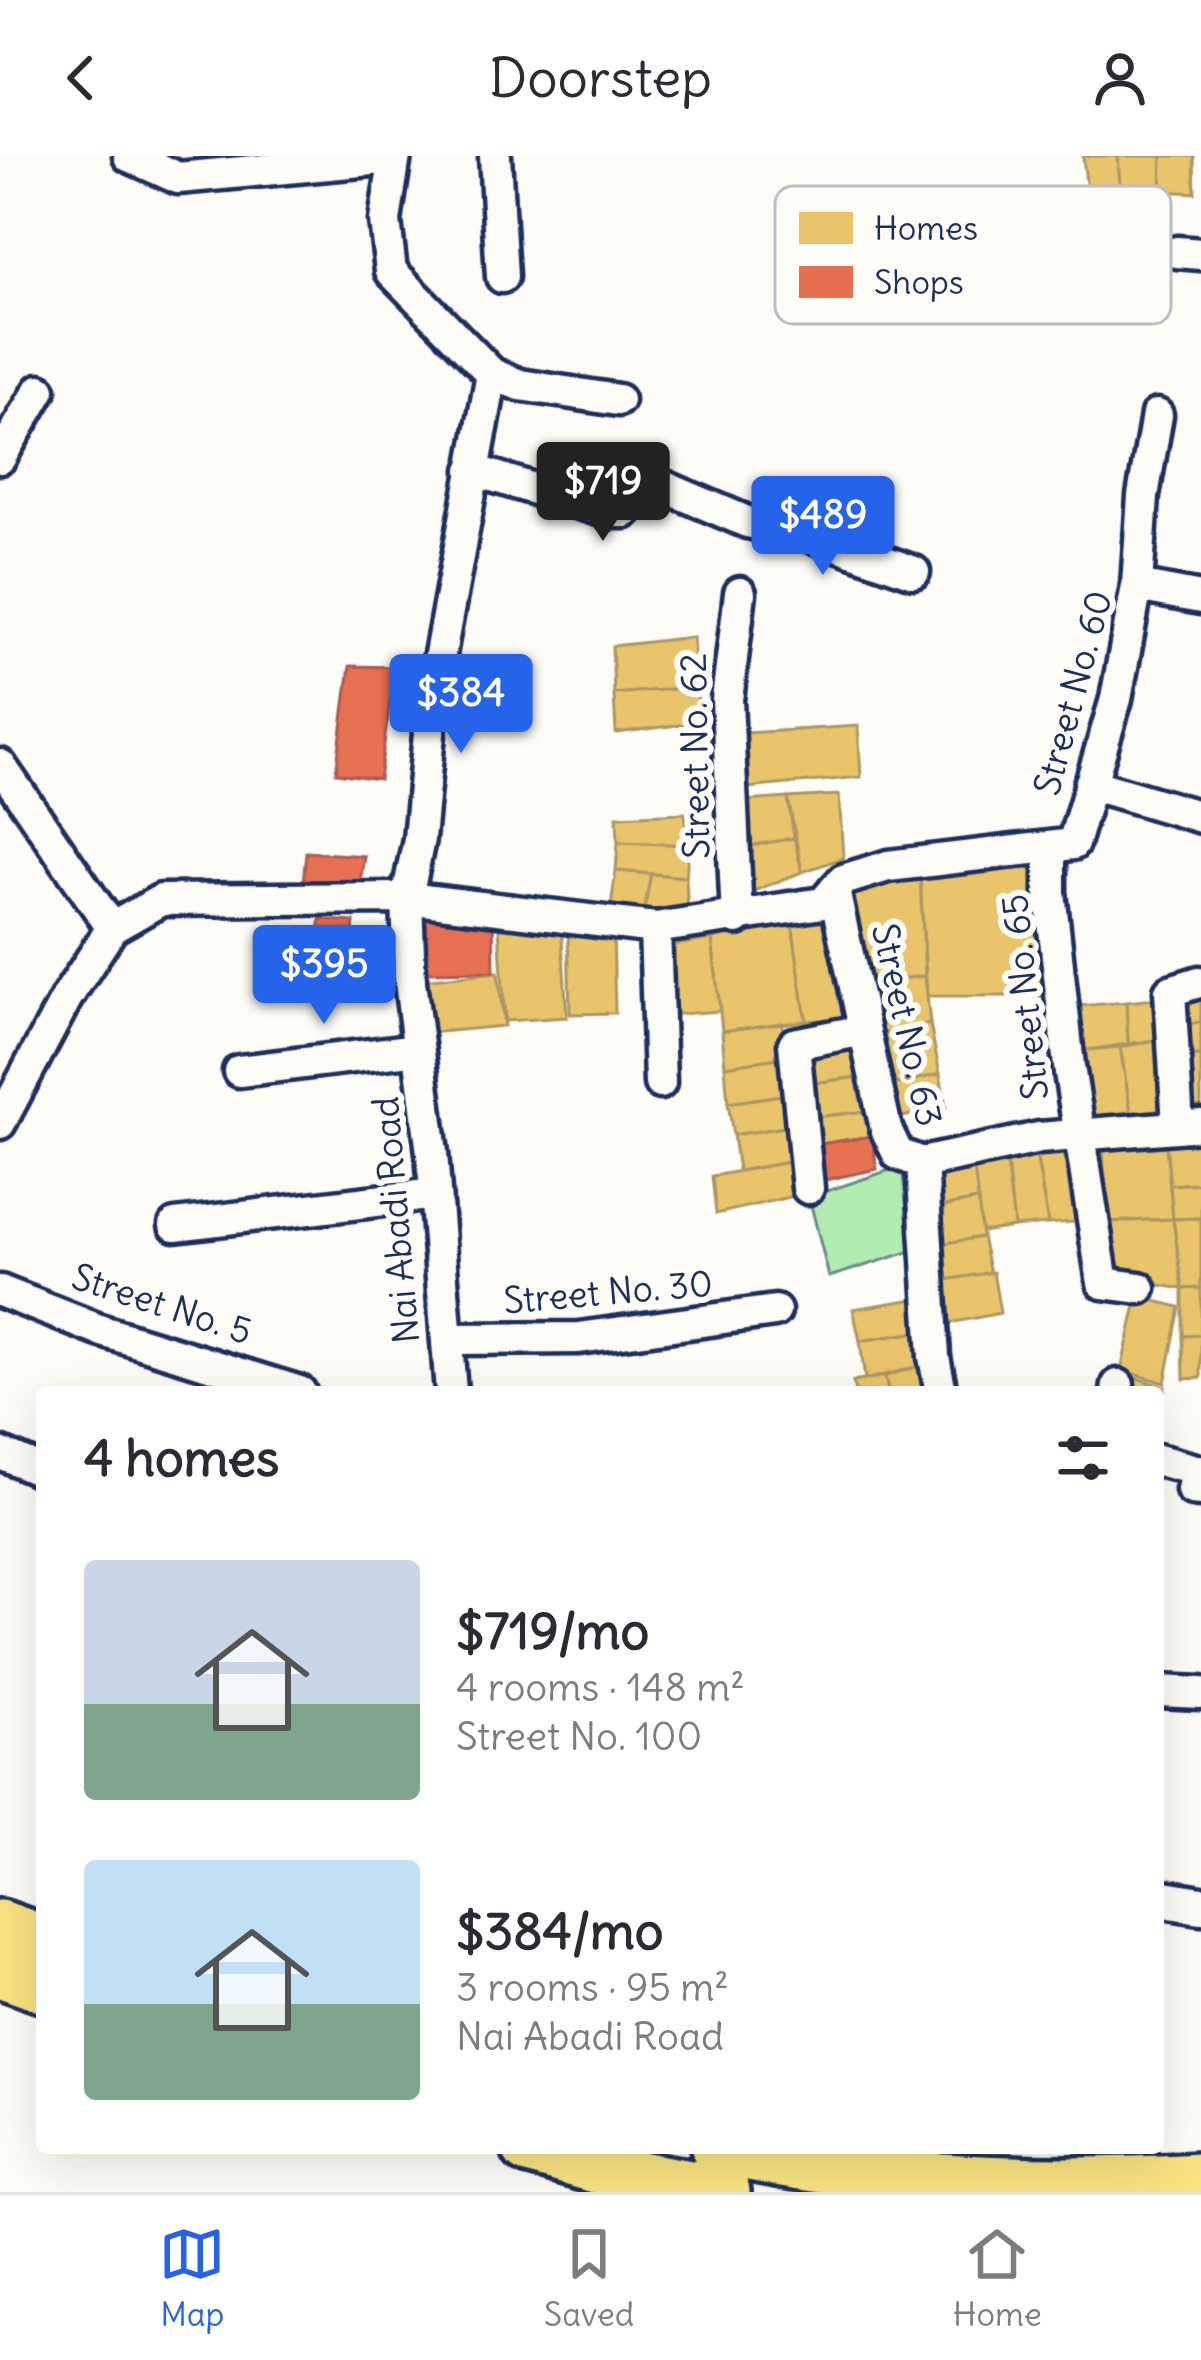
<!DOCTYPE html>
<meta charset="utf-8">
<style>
body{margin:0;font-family:Delius,sans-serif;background:#f7f7f7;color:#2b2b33;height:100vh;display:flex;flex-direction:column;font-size:45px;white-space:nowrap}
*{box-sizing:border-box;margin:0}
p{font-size:39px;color:#7c7c81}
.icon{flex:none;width:66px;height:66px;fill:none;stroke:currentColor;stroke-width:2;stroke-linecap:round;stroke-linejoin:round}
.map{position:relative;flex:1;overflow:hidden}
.drawer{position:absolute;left:36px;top:1230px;width:1128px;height:768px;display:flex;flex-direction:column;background:#fff;border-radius:12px;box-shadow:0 12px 48px #0002}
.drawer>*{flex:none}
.price{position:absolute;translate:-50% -102px;padding:0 27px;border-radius:12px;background:#2563eb;color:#fff;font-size:39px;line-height:78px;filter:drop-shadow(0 3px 6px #0008)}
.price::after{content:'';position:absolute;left:50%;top:72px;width:36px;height:27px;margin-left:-18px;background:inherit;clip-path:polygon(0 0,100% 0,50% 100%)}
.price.active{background:#222;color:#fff}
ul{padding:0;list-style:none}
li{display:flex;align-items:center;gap:36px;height:300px;padding:0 48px}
li span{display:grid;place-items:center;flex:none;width:336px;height:240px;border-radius:12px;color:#555}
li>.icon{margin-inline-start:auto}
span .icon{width:144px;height:144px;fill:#fffc;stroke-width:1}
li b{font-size:51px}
h2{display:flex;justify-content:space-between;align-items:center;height:144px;padding:0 48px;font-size:51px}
header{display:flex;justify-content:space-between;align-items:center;height:156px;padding:0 48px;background:#fff;font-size:54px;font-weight:600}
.tabs{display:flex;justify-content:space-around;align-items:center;height:168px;border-top:3px solid #e1e1e2;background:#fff;font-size:33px;color:#7c7c81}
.tabs a{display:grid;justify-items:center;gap:6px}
.tabs .active{color:#2563eb}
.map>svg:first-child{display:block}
</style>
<header><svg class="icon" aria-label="back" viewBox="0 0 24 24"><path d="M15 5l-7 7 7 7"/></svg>Doorstep<svg class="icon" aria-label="person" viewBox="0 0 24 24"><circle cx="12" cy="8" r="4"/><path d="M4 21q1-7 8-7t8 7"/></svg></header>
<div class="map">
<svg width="1201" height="2036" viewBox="0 0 1201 2036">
<rect width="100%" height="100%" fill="#fdfcf7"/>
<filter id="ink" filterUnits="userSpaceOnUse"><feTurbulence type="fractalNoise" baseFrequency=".00833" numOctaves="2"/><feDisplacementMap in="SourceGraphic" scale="24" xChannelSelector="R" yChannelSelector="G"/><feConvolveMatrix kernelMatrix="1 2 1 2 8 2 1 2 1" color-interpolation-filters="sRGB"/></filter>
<g filter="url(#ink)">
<polygon fill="#b3ecb0" stroke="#678e87" stroke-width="3" points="902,1010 912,1095 829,1121 809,1041"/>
<g fill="#e9c46a" stroke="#ab9766" stroke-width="3">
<polygon points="1083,0 1118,0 1121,37 1087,37"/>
<polygon points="1118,0 1162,0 1161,40 1121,44"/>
<polygon points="1162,0 1194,0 1195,37 1161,35"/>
<polygon points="693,481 696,531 614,538 612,490"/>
<polygon points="696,531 701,566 616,577 614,538"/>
<polygon points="858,570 861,621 746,632 747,577"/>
<polygon points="839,639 843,702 802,716 788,642"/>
<polygon points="788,642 794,682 723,695 720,647"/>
<polygon points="685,657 689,689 618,686 617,660"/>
<polygon points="794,682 802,716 723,747 723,695"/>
<polygon points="618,686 689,689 686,721 616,715"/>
<polygon points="1041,711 1052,840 927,840 920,720"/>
<polygon points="616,715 651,718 642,765 609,764"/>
<polygon points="651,718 686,721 688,764 642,765"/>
<polygon points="920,720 925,820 865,828 850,730"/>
<polygon points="832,763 852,861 806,865 792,768"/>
<polygon points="561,767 567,861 505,865 499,771"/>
<polygon points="792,768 806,865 722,875 712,783"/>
<polygon points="568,774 613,774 615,857 570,858"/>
<polygon points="712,783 720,855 669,859 663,791"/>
<polygon points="498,816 504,870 427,877 421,824"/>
<polygon points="925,820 930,868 873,880 865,828"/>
<polygon points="1201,831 1201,866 1176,871 1173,840"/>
<polygon points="1162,842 1163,883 1128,888 1126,846"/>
<polygon points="1126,846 1128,888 1080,895 1077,850"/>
<polygon points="1201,866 1201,900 1178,902 1176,871"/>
<polygon points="782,867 785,901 725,910 722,875"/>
<polygon points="930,868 940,918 885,931 873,880"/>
<polygon points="1163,883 1170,956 1132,963 1120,891"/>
<polygon points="855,886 859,921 806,928 803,894"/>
<polygon points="1120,891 1132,963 1084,967 1080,895"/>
<polygon points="1201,900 1201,952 1186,954 1178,902"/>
<polygon points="785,901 789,938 728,947 725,910"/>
<polygon points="940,918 946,951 894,963 885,931"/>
<polygon points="859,921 868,955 808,962 806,928"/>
<polygon points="789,938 792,970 733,979 728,947"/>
<polygon points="868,955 872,980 813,989 808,962"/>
<polygon points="792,970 795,1005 738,1015 733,979"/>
<polygon points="1201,985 1201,1027 1170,1029 1166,989"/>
<polygon points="1103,989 1166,989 1173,1063 1107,1066"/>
<polygon points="1073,991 1086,1065 1048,1068 1036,998"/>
<polygon points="1036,998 1048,1068 1014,1071 1006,1000"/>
<polygon points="1006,1000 1014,1071 981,1076 973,1005"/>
<polygon points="795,1005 798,1039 716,1058 712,1020"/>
<polygon points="973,1005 978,1044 936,1052 932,1013"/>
<polygon points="1201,1027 1201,1062 1173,1063 1170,1029"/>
<polygon points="978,1044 982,1081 940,1088 936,1052"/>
<polygon points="1201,1062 1201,1132 1183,1133 1173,1063"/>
<polygon points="1173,1063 1183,1133 1112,1121 1107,1066"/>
<polygon points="982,1081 990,1117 941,1125 940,1088"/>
<polygon points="993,1116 1000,1157 945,1168 941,1125"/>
<polygon points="1201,1132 1201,1179 1183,1180 1183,1133"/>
<polygon points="1138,1141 1180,1151 1165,1227 1121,1214"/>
<polygon points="915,1143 919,1176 860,1185 853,1153"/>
<polygon points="919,1176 924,1209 865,1224 860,1185"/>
<polygon points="1201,1179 1201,1222 1184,1223 1183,1180"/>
<polygon points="924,1209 929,1236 888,1236 885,1220"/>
<polygon points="885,1220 888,1236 855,1236 853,1226"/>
<polygon points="1133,1221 1165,1231 1158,1259 1158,1236 1129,1236"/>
</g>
<g fill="#e76f51" stroke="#aa5c55" stroke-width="3">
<polygon points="350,510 395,511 379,623 336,617"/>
<polygon points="306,696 364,700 358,742 302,737"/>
<polygon points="493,759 494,815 421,816 420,760"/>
<polygon points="320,763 354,766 352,792 319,793"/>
<polygon points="872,980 877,1013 816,1026 813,989"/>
</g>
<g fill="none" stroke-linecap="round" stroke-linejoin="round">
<g stroke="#1b2f5e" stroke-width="39">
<g id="minor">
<polyline points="129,0 178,22 394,2"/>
<polyline points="395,0 385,65 391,115 492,218 433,536 419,683 407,742 410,826 432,997 451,1236"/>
<polyline points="495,0 502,121"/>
<polyline points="1177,96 1201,98"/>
<polyline points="492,218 520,229 618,244"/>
<polyline points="0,302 40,234"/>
<polyline points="473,314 608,356 625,356 647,331 665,331 747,366 801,376 914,416"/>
<polyline points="1137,430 1143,340 1157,259"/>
<polyline points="0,609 112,772"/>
<polyline points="1090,628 1201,661"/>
<polyline points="1050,694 1050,736 1069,910 1103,1127 1140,1132"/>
<polyline points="834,734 886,973 898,998 922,1007"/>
<polyline points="737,763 727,544 740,437"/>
<polyline points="655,772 660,927"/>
<polyline points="239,915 418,893"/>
<polyline points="0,967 67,841 112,772 161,744 407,742 655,772 823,747 843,724 888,710 1073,688 1116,543 1137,430 1201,442"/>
<polyline points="1178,970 1170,835 1199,826"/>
<polyline points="922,1007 1039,982 1201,969"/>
<polyline points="922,1007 934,1201 941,1236"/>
<polyline points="808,1032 794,888 864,874"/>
<polyline points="175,1069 435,1038"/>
<polyline points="0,1135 99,1174 300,1236"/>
<polyline points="447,1183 579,1182 775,1155"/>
<polyline points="1117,1236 1118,1229"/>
<polyline points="0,1297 42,1315"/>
<polyline points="1158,1304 1196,1314 1192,1334 1201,1335"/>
<polyline points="1158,1535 1201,1537"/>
</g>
</g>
<g stroke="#1b2f5e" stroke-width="45">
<polyline id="tertiary" points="1158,1742 1201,1749"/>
</g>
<g stroke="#1b2f5e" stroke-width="60">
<g id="trunk">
<polyline points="0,1770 42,1785"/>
<polyline points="0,1815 42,1830"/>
<polyline points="528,1992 617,2017 724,2036"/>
<path d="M717 1992C873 2027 1042 2032 1201 2023"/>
</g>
</g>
<use href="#minor" stroke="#fdfcf7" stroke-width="30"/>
<use href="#tertiary" stroke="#fdfcf7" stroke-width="36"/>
<use href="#trunk" stroke="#f8e281" stroke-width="51"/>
</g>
</g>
<g text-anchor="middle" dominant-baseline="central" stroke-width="12" stroke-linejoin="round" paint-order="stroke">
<g font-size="36" fill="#1b2f5e" stroke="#fdfcf7">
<text transform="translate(1073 537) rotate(-75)">Street No. 60</text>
<text transform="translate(695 600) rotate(-91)">Street No. 62</text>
<text transform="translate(1025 841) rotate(-96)">Street No. 65</text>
<text transform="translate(907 869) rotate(77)">Street No. 63</text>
<text transform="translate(396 1064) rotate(-95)">Nai Abadi Road</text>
<text transform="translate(608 1136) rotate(-5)">Street No. 30</text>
<text transform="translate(162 1148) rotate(18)">Street No. 5</text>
</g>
</g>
<rect x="775" y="30" width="396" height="138" rx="18" fill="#fdfcf7" stroke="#b9bec9" stroke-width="3"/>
<rect x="799" y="56" width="54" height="32" fill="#e9c46a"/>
<rect x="799" y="110" width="54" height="32" fill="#e76f51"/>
<g font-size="33" fill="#1b2f5e">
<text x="874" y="84">Homes</text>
<text x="874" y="138">Shops</text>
</g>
</svg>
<b class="price active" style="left:603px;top:388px">$719</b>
<b class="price" style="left:823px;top:422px">$489</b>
<b class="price" style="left:461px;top:600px">$384</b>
<b class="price" style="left:324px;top:871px">$395</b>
<section class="drawer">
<h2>4 homes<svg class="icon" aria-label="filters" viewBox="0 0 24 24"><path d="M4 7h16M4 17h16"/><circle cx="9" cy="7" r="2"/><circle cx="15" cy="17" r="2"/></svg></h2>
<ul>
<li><span style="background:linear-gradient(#c9d6e8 60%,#7fa58c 0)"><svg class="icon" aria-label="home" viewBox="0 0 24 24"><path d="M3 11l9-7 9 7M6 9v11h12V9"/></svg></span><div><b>$719/mo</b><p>4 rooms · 148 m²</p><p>Street No. 100</p></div></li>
<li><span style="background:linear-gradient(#bfe0f5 60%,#7fa58c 0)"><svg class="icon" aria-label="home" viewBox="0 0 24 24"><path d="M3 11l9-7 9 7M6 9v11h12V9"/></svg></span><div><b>$384/mo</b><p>3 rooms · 95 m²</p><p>Nai Abadi Road</p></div></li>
</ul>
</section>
</div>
<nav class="tabs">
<a class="active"><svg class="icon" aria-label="map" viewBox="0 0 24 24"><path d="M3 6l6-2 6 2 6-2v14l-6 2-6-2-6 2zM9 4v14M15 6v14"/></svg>Map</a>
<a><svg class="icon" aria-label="saved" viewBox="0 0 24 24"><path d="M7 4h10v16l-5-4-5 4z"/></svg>Saved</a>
<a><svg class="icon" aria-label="home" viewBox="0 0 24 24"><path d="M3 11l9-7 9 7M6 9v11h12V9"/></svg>Home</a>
</nav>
